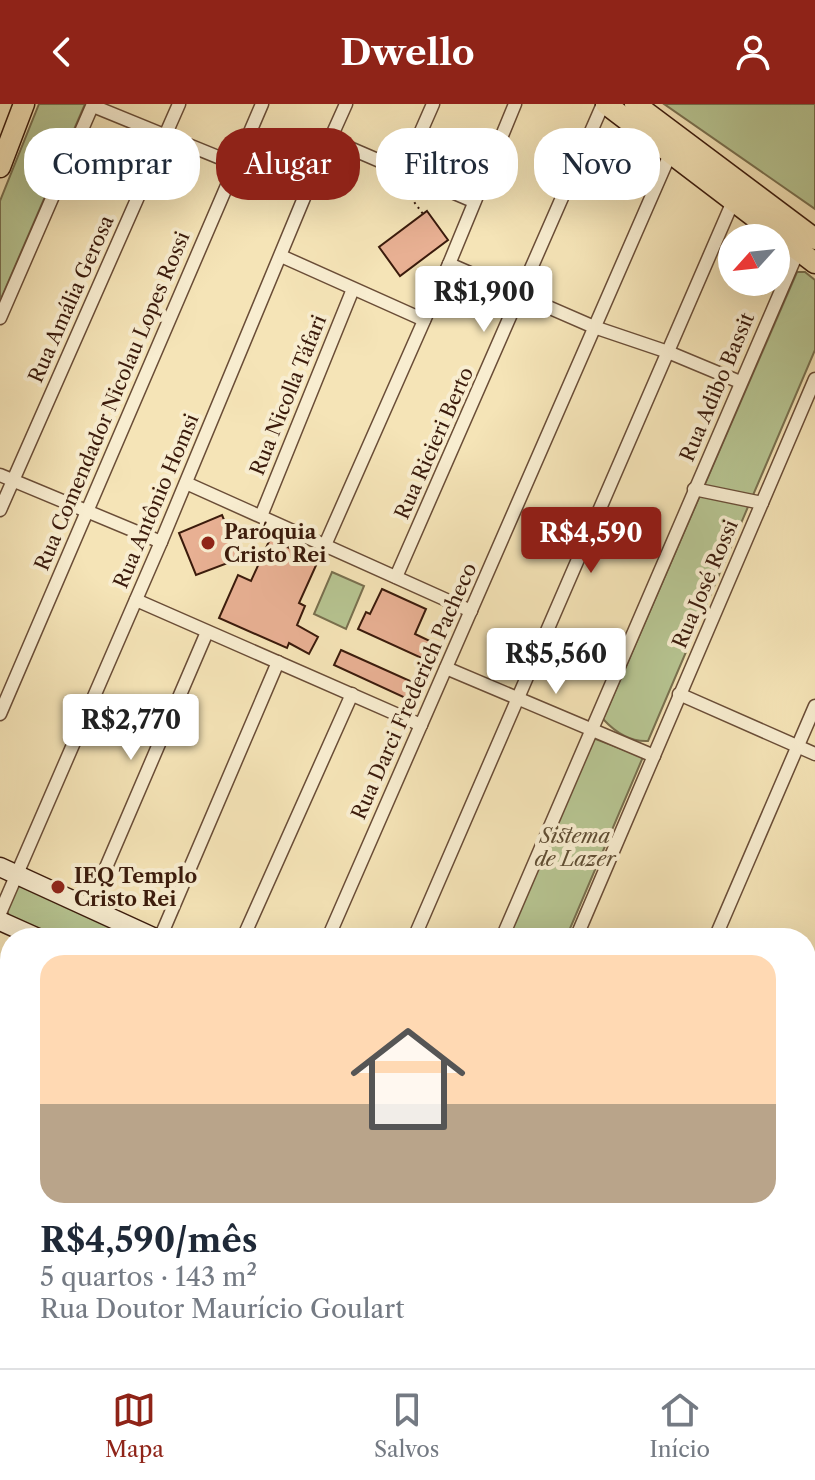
<!DOCTYPE html>
<html lang="pt">
<meta charset="utf-8">
<style>
body{margin:0;font-family:"Libre Caslon Text",serif;background:#f6f6f7;color:#1f2937;height:100vh;display:flex;flex-direction:column;font-size:30px;white-space:nowrap}
*{box-sizing:border-box;margin:0}
p{font-size:26px;color:#747a83}
.icon{flex:none;width:44px;height:44px;fill:none;stroke:currentColor;stroke-width:2;stroke-linecap:round;stroke-linejoin:round}
.map{position:relative;flex:1;overflow:hidden}
.side{position:absolute;left:0px;top:824px;width:816px;height:440px;display:flex;flex-direction:column;background:#fff;border-radius:32px 32px 0 0;box-shadow:0 8px 32px #0002}
.side>*{flex:none}
.banner{position:absolute;left:24px;top:24px;width:768px;height:72px;display:flex;gap:16px}
.needle{width:52px;rotate:243deg}
.tools{position:absolute;left:718px;top:120px;display:grid;gap:16px}
.tools a{display:grid;place-items:center;width:72px;height:72px;border-radius:50%;background:#fff;box-shadow:0 8px 32px #0002;font-size:40px}
.price{position:absolute;translate:-50% -68px;padding:0 18px;border-radius:8px;background:#fff;color:#222;font-size:26px;line-height:52px;filter:drop-shadow(0 2px 4px #0008)}
.price::after{content:'';position:absolute;left:50%;top:48px;width:24px;height:18px;margin-left:-12px;background:inherit;clip-path:polygon(0 0,100% 0,50% 100%)}
.price.active{background:#8f2418;color:#fff}
ul{padding:0;list-style:none}
li{display:grid;align-content:center;gap:16px;height:424px;padding:0 40px}
li span{display:grid;place-items:center;height:248px;border-radius:24px;color:#555}
li>.icon{margin-inline-start:auto}
span .icon{width:144px;height:144px;fill:#fffc;stroke-width:1}
li b{font-size:34px}
.pill{padding:0 28px;border-radius:32px;background:#fff;box-shadow:0 8px 32px #0002;font-size:28px;line-height:72px}
.pill.active{background:#8f2418;color:#fff}
header{display:flex;justify-content:space-between;align-items:center;height:104px;padding:0 40px;background:#8f2418;color:#fff;font-size:36px;font-weight:800}
.tabs{display:flex;justify-content:space-around;align-items:center;height:112px;border-top:2px solid #e0e1e3;background:#fff;font-size:22px;color:#747a83}
.tabs a{display:grid;justify-items:center;gap:4px}
.tabs .active{color:#8f2418}
.map>svg:first-child{display:block}
</style>
<header><svg class="icon" aria-label="back" viewBox="0 0 24 24"><path d="M15 5l-7 7 7 7"/></svg>Dwello<svg class="icon" aria-label="person" viewBox="0 0 24 24"><circle cx="12" cy="8" r="4"/><path d="M4 21q1-7 8-7t8 7"/></svg></header>
<div class="map">
<svg width="815" height="1264" viewBox="0 0 815 1264">
<rect width="100%" height="100%" fill="#f5e4b7"/>
<filter id="stains"><feTurbulence type="fractalNoise" baseFrequency=".0025" numOctaves="4"/><feColorMatrix values="0 0 0 0 .2 0 0 0 0 .09 0 0 0 0 .02 0 0 0 .5 -.17"/></filter>
<radialGradient id="worn" r=".72"><stop offset=".6" stop-color="#630" stop-opacity="0"/><stop offset="1" stop-color="#630" stop-opacity=".3"/></radialGradient>
<g fill="#b7c592" stroke="#79704f" stroke-width="2">
<polygon points="39,0 85,0 0,197 0,97"/>
<polygon points="664,0 815,0 815,105"/>
<path d="M797 168H805L815 176V246L648 637C630 638 615 628 603 615Z"/>
<polygon points="332,468 364,482 346,525 314,510"/>
<polygon points="593,634 643,653 566,834 508,834"/>
<polygon points="22,780 143,834 55,834 9,812 7,806 17,784"/>
<polygon points="10,992 10,1081 0,1077 0,1016"/>
<polygon points="330,1254 387,1254 383,1264 326,1264"/>
<polygon points="403,1254 518,1254 514,1264 399,1264"/>
</g>
<g fill="#e8b093" stroke="#3b1b0c" stroke-width="2">
<polygon points="427,107 448,136 400,172 379,143"/>
<polygon points="222,411 237,448 233,457 196,471 179,429"/>
<polygon points="270,435 318,457 299,499 305,502 297,521 318,533 309,550 289,539 287,544 219,514 238,471 251,477"/>
<polygon points="382,485 426,505 415,530 436,540 428,557 358,525 366,508 370,510"/>
<polygon points="341,546 419,581 412,597 334,561"/>
</g>
<g fill="none" stroke-linecap="round" stroke-linejoin="round">
<g stroke="#6a4d37" stroke-width="15">
<g id="street">
<polyline points="93,2 306,89"/>
<polyline points="331,36 473,97"/>
<polyline points="404,66 433,0"/>
<polyline points="281,152 424,216"/>
<polyline points="449,160 594,223 668,248 740,278"/>
<polyline points="0,214 93,0"/>
<polyline points="0,371 161,438"/>
<polyline points="186,379 471,507"/>
<polyline points="694,385 762,399"/>
<polyline points="0,406 179,0"/>
<polyline points="261,412 353,185"/>
<polyline points="325,441 449,160 515,0"/>
<polyline points="396,473 603,0"/>
<polyline points="136,496 421,621"/>
<polyline points="446,564 654,652"/>
<polyline points="679,590 815,650"/>
<polyline points="0,610 262,0"/>
<polyline points="89,803 207,528"/>
<polyline points="0,809 161,438 306,89 346,0"/>
<polyline points="160,834 278,558"/>
<polyline points="243,834 352,590"/>
<polyline points="328,834 671,48"/>
<polyline points="414,834 734,95"/>
<polyline points="502,834 799,145"/>
<polyline points="576,834 815,275"/>
<polyline points="715,834 815,602"/>
<polyline points="0,1003 10,980"/>
<polyline points="806,1041 815,1021"/>
<polyline points="0,1086 10,1090"/>
<polyline points="0,1206 10,1183"/>
<polyline points="229,1264 233,1254"/>
<polyline points="317,1264 321,1254"/>
<polyline points="391,1264 395,1254"/>
<polyline points="531,1264 536,1254"/>
<polyline points="710,1264 715,1254"/>
</g>
</g>
<g stroke="#3b1b0c" stroke-width="21">
<g id="secondary">
<polyline points="0,763 155,834"/>
<polyline points="0,817 38,834"/>
<polyline points="806,1130 815,1133"/>
<polyline points="806,1183 815,1187"/>
<polyline points="0,1203 10,1208"/>
<polyline points="0,1222 10,1226"/>
<polyline points="69,1254 90,1264"/>
<polyline points="123,1254 147,1264"/>
</g>
</g>
<g stroke="#3b1b0c" stroke-width="23">
<g id="primary">
<polyline points="606,0 815,159"/>
<polyline points="635,0 815,135"/>
<polyline points="0,63 24,0"/>
</g>
</g>
<polyline stroke="#3b1b0c" stroke-width="2" stroke-dasharray="2 4" stroke-linecap="butt" points="400,79 423,110"/>
<use href="#street" stroke="#f8edd0" stroke-width="12"/>
<use href="#secondary" stroke="#f8edd0" stroke-width="18"/>
<use href="#primary" stroke="#f5e4b7" stroke-width="20"/>
</g>
<g fill="#8f2418" stroke="#f8edd0" stroke-width="3">
<circle cx="208" cy="439" r="8"/>
<circle cx="58" cy="783" r="8"/>
</g>
<g text-anchor="middle" dominant-baseline="central" stroke-width="8" stroke-linejoin="round" paint-order="stroke">
<g font-size="20" fill="#3b1b0c" stroke="#f8edd0">
<text transform="translate(71 195) rotate(-66)">Rua Amália Gerosa</text>
<text transform="translate(717 283) rotate(-67)">Rua Adibo Bassit</text>
<text transform="translate(288 291) rotate(-68)">Rua Nicolla Táfari</text>
<text transform="translate(112 297) rotate(-67)">Rua Comendador Nicolau Lopes Rossi</text>
<text transform="translate(434 339) rotate(-66)">Rua Ricieri Berto</text>
<text transform="translate(156 397) rotate(-67)">Rua Antônio Homsi</text>
<text transform="translate(705 480) rotate(-67)">Rua José Rossi</text>
<text transform="translate(414 587) rotate(-66)">Rua Darci Frederich Pacheco</text>
</g>
<g font-size="20" font-weight="bold" fill="#3b1b0c" stroke="#f8edd0" text-anchor="start">
<text x="224" y="428">Paróquia<tspan x="224" dy="23">Cristo Rei</tspan></text>
<text x="74" y="772">IEQ Templo<tspan x="74" dy="23">Cristo Rei</tspan></text>
</g>
<g font-size="20" font-style="italic" fill="#604e34" stroke="#f8edd0">
<text x="575" y="732">Sistema<tspan x="575" dy="23">de Lazer</tspan></text>
</g>
</g>
<rect width="100%" height="100%" filter="url(#stains)"/>
<rect width="100%" height="100%" fill="url(#worn)"/>
</svg>
<div class="tools">
<a><svg class="needle" viewBox="-14 -14 28 28"><path d="M0-13l5 13h-10z" fill="#e53935"/><path d="M0 13l5-13h-10z" fill="#747a83"/></svg></a>
</div>
<b class="price" style="left:484px;top:230px">R$1,900</b>
<b class="price active" style="left:591px;top:471px">R$4,590</b>
<b class="price" style="left:556px;top:592px">R$5,560</b>
<b class="price" style="left:131px;top:658px">R$2,770</b>
<div class="banner">
<a class="pill">Comprar</a>
<a class="pill active">Alugar</a>
<a class="pill">Filtros</a>
<a class="pill">Novo</a>
</div>
<section class="side">
<ul>
<li><span style="background:linear-gradient(#ffd9b3 60%,#b9a48a 0)"><svg class="icon" aria-label="home" viewBox="0 0 24 24"><path d="M3 11l9-7 9 7M6 9v11h12V9"/></svg></span><div><b>R$4,590/mês</b><p>5 quartos · 143 m²</p><p>Rua Doutor Maurício Goulart</p></div></li>
</ul>
</section>
</div>
<nav class="tabs">
<a class="active"><svg class="icon" aria-label="map" viewBox="0 0 24 24"><path d="M3 6l6-2 6 2 6-2v14l-6 2-6-2-6 2zM9 4v14M15 6v14"/></svg>Mapa</a>
<a><svg class="icon" aria-label="saved" viewBox="0 0 24 24"><path d="M7 4h10v16l-5-4-5 4z"/></svg>Salvos</a>
<a><svg class="icon" aria-label="home" viewBox="0 0 24 24"><path d="M3 11l9-7 9 7M6 9v11h12V9"/></svg>Início</a>
</nav>
